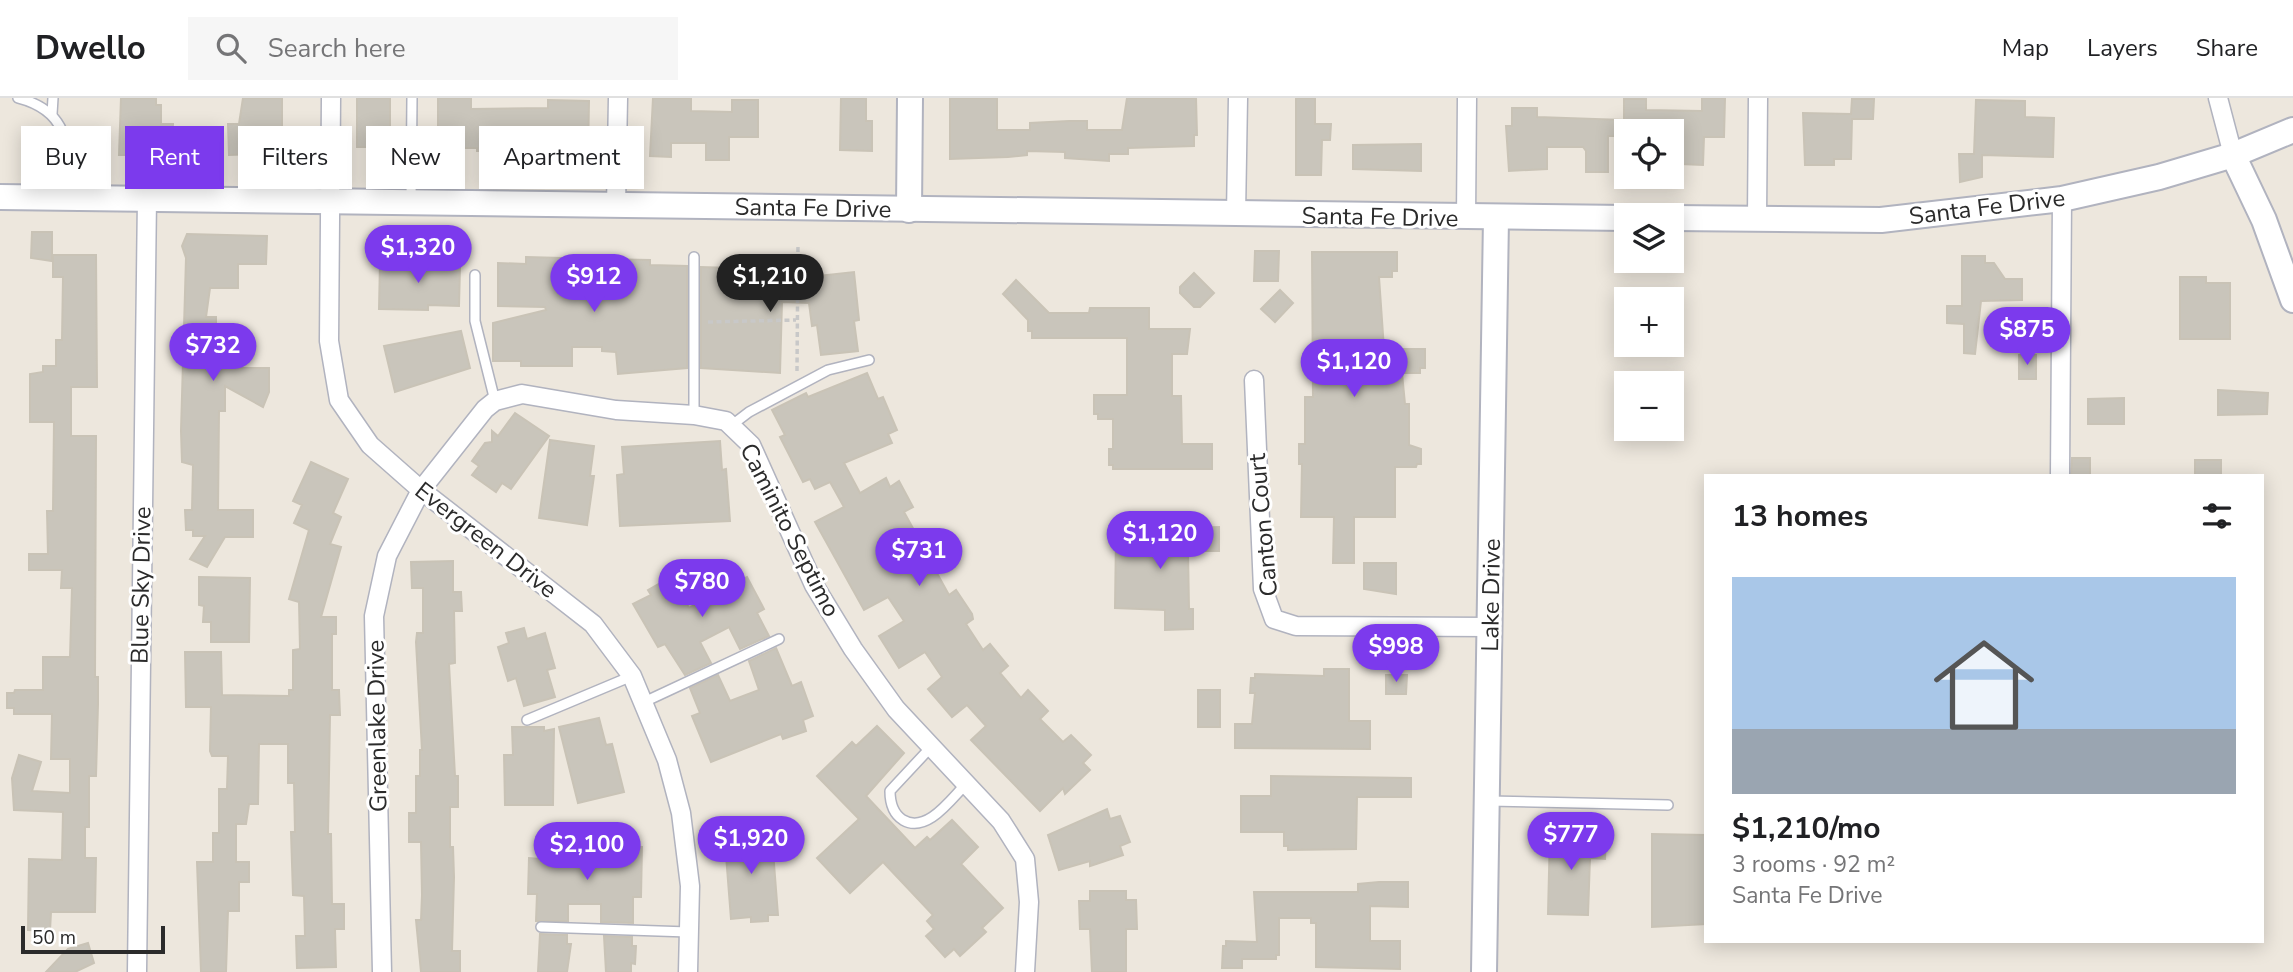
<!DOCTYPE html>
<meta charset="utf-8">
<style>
body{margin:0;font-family:"Nunito Sans",sans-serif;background:#f6f6f6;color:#202124;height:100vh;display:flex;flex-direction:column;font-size:26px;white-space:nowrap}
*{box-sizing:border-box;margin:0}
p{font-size:23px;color:#757577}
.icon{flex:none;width:38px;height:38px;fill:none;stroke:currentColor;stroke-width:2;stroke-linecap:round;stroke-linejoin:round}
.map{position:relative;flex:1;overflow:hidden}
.details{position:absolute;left:1704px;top:376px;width:560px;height:469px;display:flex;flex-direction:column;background:#fff;border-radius:0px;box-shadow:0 4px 18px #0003}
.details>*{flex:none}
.hud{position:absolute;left:21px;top:28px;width:665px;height:63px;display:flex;gap:14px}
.tools{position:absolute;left:1614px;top:21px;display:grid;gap:14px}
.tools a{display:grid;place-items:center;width:70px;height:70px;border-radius:0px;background:#fff;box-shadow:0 4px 18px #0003;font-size:35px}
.scale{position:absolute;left:21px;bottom:18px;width:144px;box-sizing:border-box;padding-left:7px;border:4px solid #2b2b2b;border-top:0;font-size:19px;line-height:24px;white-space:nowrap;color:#2b2b2b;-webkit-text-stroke:5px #fff;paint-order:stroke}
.price{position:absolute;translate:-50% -60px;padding:0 16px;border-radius:24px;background:#7c3aed;color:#fff;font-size:23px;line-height:46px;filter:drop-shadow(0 2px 4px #0008)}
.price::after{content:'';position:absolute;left:50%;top:42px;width:21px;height:16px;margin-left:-10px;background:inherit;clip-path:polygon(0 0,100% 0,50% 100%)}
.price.current{background:#222;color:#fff}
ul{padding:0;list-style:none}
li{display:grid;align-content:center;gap:14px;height:371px;padding:0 28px}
li span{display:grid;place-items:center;height:217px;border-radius:0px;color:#555}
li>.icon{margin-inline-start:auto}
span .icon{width:126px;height:126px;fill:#fffc;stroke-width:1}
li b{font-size:30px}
h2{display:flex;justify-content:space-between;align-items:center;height:84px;padding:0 28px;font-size:30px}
.pill{padding:0 24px;border-radius:0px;background:#fff;box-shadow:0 4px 18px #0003;font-size:24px;line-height:63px}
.pill.current{background:#7c3aed;color:#fff}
header{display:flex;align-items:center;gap:42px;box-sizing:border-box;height:98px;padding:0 35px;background:#fff;border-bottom:2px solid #e0e0e0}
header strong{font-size:33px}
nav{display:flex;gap:38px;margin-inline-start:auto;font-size:24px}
.search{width:490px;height:63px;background:#f6f6f6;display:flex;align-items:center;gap:18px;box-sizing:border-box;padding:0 24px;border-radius:0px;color:#757577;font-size:26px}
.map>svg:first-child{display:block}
</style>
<header>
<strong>Dwello</strong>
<div class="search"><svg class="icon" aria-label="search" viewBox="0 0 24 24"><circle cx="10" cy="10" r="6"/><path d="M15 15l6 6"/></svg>Search here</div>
<nav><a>Map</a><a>Layers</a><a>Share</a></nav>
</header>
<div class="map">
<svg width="2293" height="874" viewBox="0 0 2293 874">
<rect width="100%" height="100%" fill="#ede7dd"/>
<g fill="#c9c5bb" stroke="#c9c3b6" stroke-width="2">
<polygon points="121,0 156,0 156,7 161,7 161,26 173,26 171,57 119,57"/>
<polygon points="243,0 282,0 282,55 229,57 228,26 239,26"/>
<rect x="357" y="0" width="33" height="49"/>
<polygon points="438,0 471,0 471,11 548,10 548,2 589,3 588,57 547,56 547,52 477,53 477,50 438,50"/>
<polygon points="653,0 691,0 691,13 732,14 732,2 758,2 758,39 729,39 729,62 706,62 706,45 671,45 671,59 650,58"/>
<polygon points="841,0 866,0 866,23 872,23 872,53 840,52"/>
<polygon points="950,0 997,0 997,32 1030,32 1030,25 1069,23 1087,23 1087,32 1122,32 1127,0 1196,0 1197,37 1194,37 1194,48 1128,50 1128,56 1109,56 1109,63 1065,60 1065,54 1027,53 1027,57 1008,59 950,61"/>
<polygon points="1296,0 1315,0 1315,26 1331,26 1330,42 1322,42 1321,77 1296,77"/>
<polygon points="1702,0 1725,0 1724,39 1704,39 1703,67 1681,66 1681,33 1626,33 1626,38 1608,38 1608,74 1586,74 1586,53 1583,49 1547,49 1547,71 1509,73 1506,28 1512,28 1512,10 1537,10 1537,19 1624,22 1624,1 1646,1 1646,12 1702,13"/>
<polygon points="1852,1 1874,1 1873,21 1852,21 1851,61 1834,61 1834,67 1805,67 1803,15 1851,16"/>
<polygon points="1976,2 2025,3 2025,19 2054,20 2053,59 1982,57 1982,79 1960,84 1959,56 1974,56"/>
<polygon points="1421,46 1421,73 1353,71 1353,47"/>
<polygon points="32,134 52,134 52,163 31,160"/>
<polygon points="187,136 267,138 266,166 238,166 238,190 210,190 206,219 216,219 216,226 224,226 223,270 269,270 269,294 263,309 225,288 225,313 219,313 218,412 253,412 253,439 225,439 207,469 190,461 205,438 193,438 193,432 186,432 185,412 192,412 193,367 182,364 181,333 186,160 182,148"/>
<polygon points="1255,153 1279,153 1278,183 1254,183"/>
<polygon points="1312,154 1397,154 1397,173 1392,173 1392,179 1379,179 1384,251 1425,251 1425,270 1420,270 1420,275 1402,275 1405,306 1409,306 1409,347 1421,351 1421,366 1417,366 1416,369 1395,369 1395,419 1354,419 1354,465 1333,465 1334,419 1301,419 1302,366 1299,366 1299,346 1305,346 1305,299 1313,299"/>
<polygon points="53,157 96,157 97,289 71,289 71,338 96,338 95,579 98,579 98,606 96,678 89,678 89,729 85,729 85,760 96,760 95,814 51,814 50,833 28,832 29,761 62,762 63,714 14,712 12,680 19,657 41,664 32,693 70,695 70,661 51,661 52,616 14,616 14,610 7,610 7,595 14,595 15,592 43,592 43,559 70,559 72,490 61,490 62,472 29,472 29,456 48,456 47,413 53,413 54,324 30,324 30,276 43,274 43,268 56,268 56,242 62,242 63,179 53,179"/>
<polygon points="1962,158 1985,158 1985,165 1994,165 2005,181 2022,181 2022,202 1981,203 1975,256 1964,255 1964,226 1947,225 1947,208 1962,208"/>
<polygon points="526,159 562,160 562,170 600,171 600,161 650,162 650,167 687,168 687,270 618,276 616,254 602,253 602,249 572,249 572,268 521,268 521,263 493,263 493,225 546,212 545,209 498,208 498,165 526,166"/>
<polygon points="410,162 429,162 428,168 460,169 459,208 428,207 428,212 379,211 380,164"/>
<polygon points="732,164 782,165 781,182 854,174 859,222 854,223 858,253 821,257 817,227 812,228 809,205 782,204 780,275 701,270 701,169 732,170"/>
<polygon points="1194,175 1214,195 1200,209 1194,209 1180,195 1180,189"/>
<polygon points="2180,179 2206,179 2206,185 2230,185 2230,241 2180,241"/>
<polygon points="1016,182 1049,215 1089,215 1090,210 1149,210 1149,231 1190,231 1187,256 1172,256 1172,298 1181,298 1182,346 1212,346 1212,371 1113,371 1113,367 1109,367 1109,351 1113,351 1113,321 1098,321 1098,316 1094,316 1094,297 1127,297 1127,240 1032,240 1032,233 1028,233 1028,222 1003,196"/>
<polygon points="1280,192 1293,205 1275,224 1261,211"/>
<polygon points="461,233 470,270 395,294 384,248"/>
<rect x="2019" y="257" width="17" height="24"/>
<polygon points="867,275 878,301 883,299 897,332 888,336 892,345 844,365 860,395 886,380 890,389 899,383 913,409 904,414 920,443 929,438 943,462 933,468 949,497 956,492 972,516 973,521 966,526 983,552 990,546 1008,568 1000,575 1021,600 1028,592 1048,613 1040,621 1063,644 1071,637 1091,657 1083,665 1090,672 1065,696 1063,690 1040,713 971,642 986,628 967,607 952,619 928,591 942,579 925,554 899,570 879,538 904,523 888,499 864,512 815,424 844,409 830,384 815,391 810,381 803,384 780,339 785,337 772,312 806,295 808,299"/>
<polygon points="2218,292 2268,295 2267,316 2218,317"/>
<polygon points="2124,300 2124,326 2088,326 2088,301"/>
<polygon points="515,315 549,338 511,391 502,385 496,394 472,377 479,368 472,363 485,345 492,344 492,333 498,338"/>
<polygon points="550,342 594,348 590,378 594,378 587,427 539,420"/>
<polygon points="720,343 722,372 726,371 730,423 620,428 617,377 624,376 622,349"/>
<polygon points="2072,360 2090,360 2090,378 2071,378"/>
<rect x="2195" y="362" width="26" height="16"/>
<polygon points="311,364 348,381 333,415 341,419 330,446 341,449 321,519 336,519 336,536 332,536 332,592 339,592 340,617 330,617 328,736 331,736 332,806 344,806 344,831 335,831 336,869 297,870 296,838 305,838 304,798 293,797 291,734 295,734 294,685 288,685 288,646 259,646 258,706 249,706 246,726 236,726 236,764 249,764 249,784 239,784 239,813 228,813 226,874 201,874 197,764 213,764 213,735 219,735 219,691 227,691 228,658 212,658 210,653 211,609 186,609 185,554 221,554 222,597 289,598 289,592 293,592 293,552 300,551 299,504 289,501 309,432 294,425 302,407 293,403"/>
<polygon points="1219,429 1219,453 1188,453 1189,511 1193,511 1193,531 1165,532 1165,512 1115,510 1116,438 1147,438 1147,431"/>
<polygon points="453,463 453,494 461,494 462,513 454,513 455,565 449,566 455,678 458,678 458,709 450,709 450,749 453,749 454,779 452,853 460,853 460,874 421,874 416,822 421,822 422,797 421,744 409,744 409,715 416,715 416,678 420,678 420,652 422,652 416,544 417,535 423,535 423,490 412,490 411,464"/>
<polygon points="1364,465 1396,465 1396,496 1364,491"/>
<polygon points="732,475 737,484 747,479 764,511 757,515 769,538 740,551 729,529 700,544 711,565 685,577 665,546 658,549 633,506 651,497 648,492 662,484 665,489 674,483 689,510 715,496 710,487"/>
<polygon points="199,479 250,480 249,544 211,544 211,524 203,524 204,508 199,507"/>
<polygon points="524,530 527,541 545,535 555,570 547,572 555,599 524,608 516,580 508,583 498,549 509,545 506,535"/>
<polygon points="776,550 792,588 801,584 813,618 803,622 806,633 783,641 781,636 711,664 692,618 700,615 690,590 718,577 730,603 759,592 749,563"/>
<polygon points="1324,571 1349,571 1349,623 1370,623 1370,651 1235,650 1235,626 1252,626 1255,595 1250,595 1251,580 1255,580 1255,576 1324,578"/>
<polygon points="1386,577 1407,577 1406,596 1386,596"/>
<rect x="1198" y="592" width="22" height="37"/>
<polygon points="599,620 606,647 612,646 624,694 578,705 559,629"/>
<polygon points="877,628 904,655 866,698 915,750 927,739 930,742 952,722 978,749 961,766 1003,810 982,830 986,834 960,858 954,851 945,859 926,838 934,831 927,823 933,817 883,764 850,795 817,760 859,721 817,678 852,644 856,648"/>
<polygon points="512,629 544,629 544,633 554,631 553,707 505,707 504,657 513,657"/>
<polygon points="1271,678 1411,680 1411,699 1357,699 1356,751 1288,752 1288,748 1284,748 1284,734 1241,734 1241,698 1271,698"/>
<polygon points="1107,711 1110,721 1120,718 1130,744 1120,748 1123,757 1090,768 1090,763 1059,772 1048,737"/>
<polygon points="763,726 766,754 773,753 778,817 768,817 768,823 751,824 751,819 731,821 726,757 734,757 731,729"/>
<polygon points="1550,734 1586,735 1586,741 1606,741 1605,761 1590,760 1588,817 1548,816"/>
<polygon points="1652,736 1706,737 1706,826 1652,829"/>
<polygon points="606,742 622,743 622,748 642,749 641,799 633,799 633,825 601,824 601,806 568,806 568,823 536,823 537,796 528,796 529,760 540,761 540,750 565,751 564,760 595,762 595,748 606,748"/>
<polygon points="1379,784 1408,784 1408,809 1370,808 1370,843 1400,843 1400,871 1316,869 1316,825 1311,825 1311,820 1279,820 1279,857 1276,857 1276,861 1242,861 1242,870 1222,870 1223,848 1226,848 1226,843 1257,844 1254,794 1358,794 1358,786"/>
<polygon points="1090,793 1126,793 1126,802 1136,802 1137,831 1126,831 1126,874 1092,874 1090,831 1080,831 1079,803 1090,803"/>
<polygon points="540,836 567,837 567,846 571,846 567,874 538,874"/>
<polygon points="604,838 632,839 632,848 636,848 635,866 631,865 631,874 606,874"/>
<polygon points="88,845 94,865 75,874 46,874 68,851"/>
</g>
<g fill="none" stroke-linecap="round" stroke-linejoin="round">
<g stroke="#b1b3bf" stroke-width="12">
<g id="lane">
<path d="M18 0C72 14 68 51 69 98"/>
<polyline points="52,16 53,0"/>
<polyline points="411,103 412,0"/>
<polyline points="694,159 694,317"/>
<polyline points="475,177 475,223 495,303"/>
<polyline points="732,327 749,314 828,272 869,262"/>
<polyline points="642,605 779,541"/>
<polyline points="527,622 632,578"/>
<path d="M931 649 890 693C890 704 892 715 903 722 927 736 951 701 966 686"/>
<polyline points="1489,703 1668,707"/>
<polyline points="541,829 688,834"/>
</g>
</g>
<g stroke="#b1b3bf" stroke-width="21">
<g id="street">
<polyline points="331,0 329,243 339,302 370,347 421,392 593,526 632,578 667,662 681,715 690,788 688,874"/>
<polyline points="2218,0 2233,57"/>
<polyline points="616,108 618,0"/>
<polyline points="1236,116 1238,0"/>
<polyline points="1466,120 1467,0"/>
<polyline points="1757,120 1758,0"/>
<polyline points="1254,282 1263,491 1274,521 1296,528 1490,529"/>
<polyline points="2060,378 2062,101"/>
<polyline points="137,874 147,100"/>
<polyline points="382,874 374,518 387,458 421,392 485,311 495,303 522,296 616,312 694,317 726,323 751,347 814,487 853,551 896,611 1001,723 1025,761 1029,804 1025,874"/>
</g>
</g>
<g stroke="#b1b3bf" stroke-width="28">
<g id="secondary">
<polyline points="2233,57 2264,122 2293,202"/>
<polyline points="0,99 1626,120"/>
<polyline points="909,112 910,0"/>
<polyline points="1671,120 1881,122 2062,101 2159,79 2233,57 2293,32"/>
<polyline points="1484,874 1496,120"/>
</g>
</g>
<g stroke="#c8c8c8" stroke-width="3.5" stroke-dasharray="5 3.5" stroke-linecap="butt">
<polyline points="708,224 796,222"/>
<polyline points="797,273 798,146"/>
</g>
<use href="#lane" stroke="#fff" stroke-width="9"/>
<use href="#street" stroke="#fff" stroke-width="18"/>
<use href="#secondary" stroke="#fff" stroke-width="24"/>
</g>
<g text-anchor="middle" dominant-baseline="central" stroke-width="6" stroke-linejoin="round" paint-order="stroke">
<g font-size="24" fill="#2b2b2b" stroke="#fff">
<text transform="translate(1987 109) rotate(-7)">Santa Fe Drive</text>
<text transform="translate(813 110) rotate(1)">Santa Fe Drive</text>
<text transform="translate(1380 119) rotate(1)">Santa Fe Drive</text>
<text transform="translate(1263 427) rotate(-95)">Canton Court</text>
<text transform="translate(790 432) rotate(63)">Caminito Septimo</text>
<text transform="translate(486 442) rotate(38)">Evergreen Drive</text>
<text transform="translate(141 487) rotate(-89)">Blue Sky Drive</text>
<text transform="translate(1491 497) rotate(-89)">Lake Drive</text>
<text transform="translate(377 628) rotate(-91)">Greenlake Drive</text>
</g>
</g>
</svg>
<div class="tools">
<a><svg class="icon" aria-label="locate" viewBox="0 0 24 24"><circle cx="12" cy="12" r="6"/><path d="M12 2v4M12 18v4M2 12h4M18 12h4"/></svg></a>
<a><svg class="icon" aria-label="layers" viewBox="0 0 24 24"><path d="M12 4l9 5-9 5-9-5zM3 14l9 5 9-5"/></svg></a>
<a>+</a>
<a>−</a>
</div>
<div class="scale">50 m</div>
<b class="price" style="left:418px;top:187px">$1,320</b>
<b class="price" style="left:594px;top:216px">$912</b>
<b class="price current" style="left:770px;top:216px">$1,210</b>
<b class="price" style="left:2027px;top:269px">$875</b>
<b class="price" style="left:213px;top:285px">$732</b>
<b class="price" style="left:1354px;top:301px">$1,120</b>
<b class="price" style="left:1160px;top:473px">$1,120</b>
<b class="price" style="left:919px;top:490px">$731</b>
<b class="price" style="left:702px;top:521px">$780</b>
<b class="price" style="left:1396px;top:586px">$998</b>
<b class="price" style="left:1571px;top:774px">$777</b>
<b class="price" style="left:751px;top:778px">$1,920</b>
<b class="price" style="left:587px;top:784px">$2,100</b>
<div class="hud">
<a class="pill">Buy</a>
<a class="pill current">Rent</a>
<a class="pill">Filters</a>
<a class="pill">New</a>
<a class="pill">Apartment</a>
</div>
<section class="details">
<h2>13 homes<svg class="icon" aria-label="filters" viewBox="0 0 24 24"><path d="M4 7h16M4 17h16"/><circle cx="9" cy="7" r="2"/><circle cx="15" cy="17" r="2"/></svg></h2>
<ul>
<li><span style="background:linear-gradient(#a9c7e8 70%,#9aa5b1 0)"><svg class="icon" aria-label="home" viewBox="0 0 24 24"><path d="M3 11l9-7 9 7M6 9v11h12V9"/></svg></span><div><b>$1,210/mo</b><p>3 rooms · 92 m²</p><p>Santa Fe Drive</p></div></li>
</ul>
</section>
</div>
